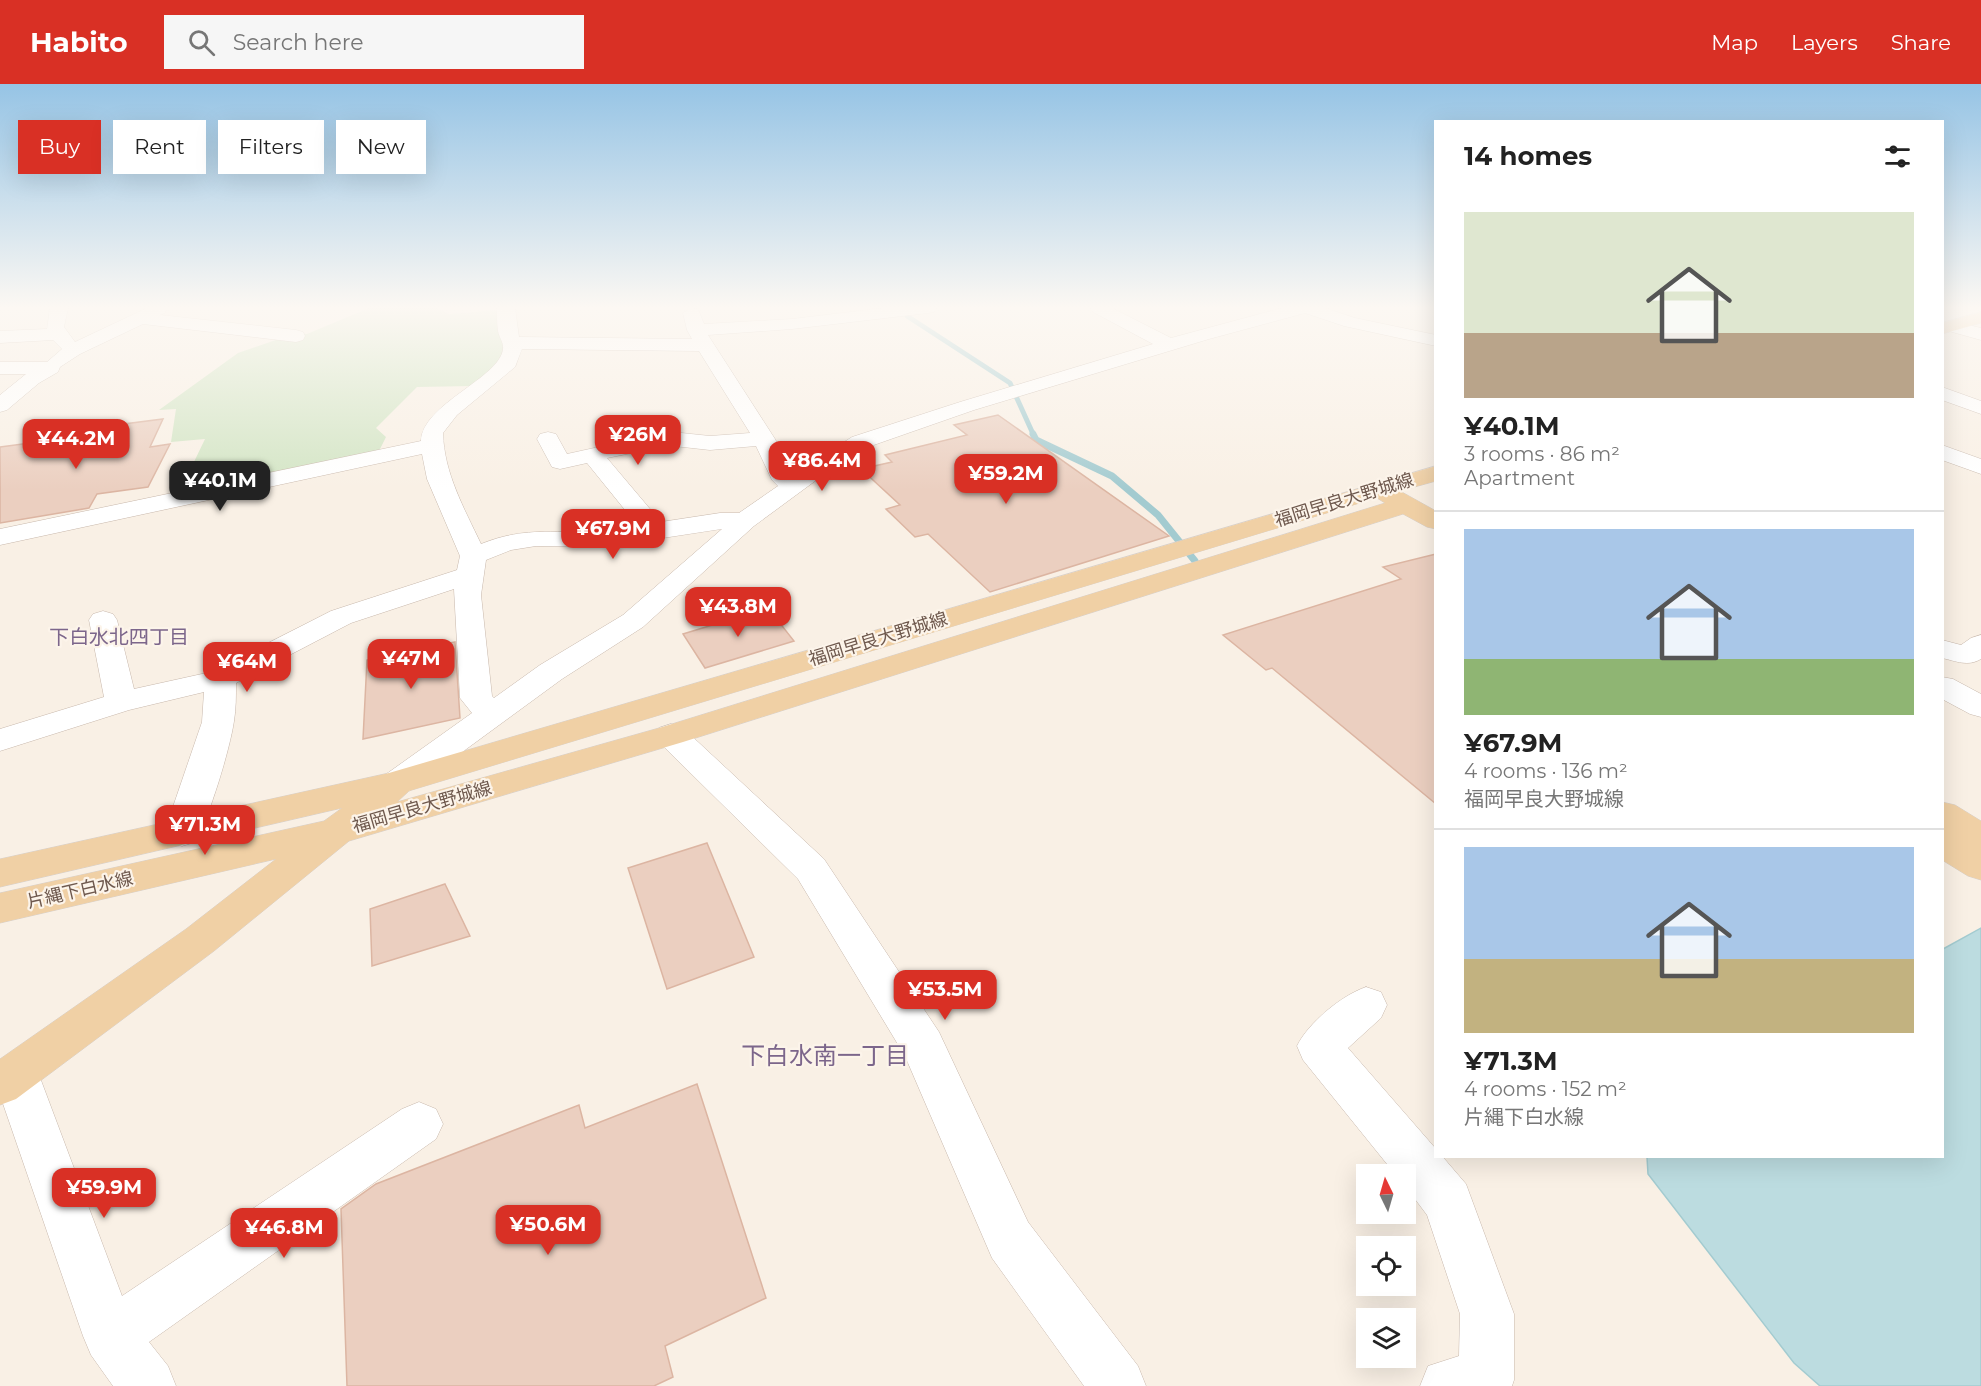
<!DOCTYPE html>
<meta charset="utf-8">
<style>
body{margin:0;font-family:Montserrat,"Noto Sans JP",sans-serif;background:#f6f6f6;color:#222;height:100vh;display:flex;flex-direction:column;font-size:22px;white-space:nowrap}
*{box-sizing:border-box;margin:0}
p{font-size:20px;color:#767676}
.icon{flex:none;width:33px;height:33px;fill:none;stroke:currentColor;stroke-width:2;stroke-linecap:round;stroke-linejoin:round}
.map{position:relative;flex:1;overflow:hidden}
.panel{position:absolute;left:1434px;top:36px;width:510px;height:1038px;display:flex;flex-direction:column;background:#fff;border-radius:0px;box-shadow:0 6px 24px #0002}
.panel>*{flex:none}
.top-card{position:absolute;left:18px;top:36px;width:570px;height:54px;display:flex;gap:12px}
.needle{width:39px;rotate:355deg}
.controls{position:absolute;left:1356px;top:1080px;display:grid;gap:12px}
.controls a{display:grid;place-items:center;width:60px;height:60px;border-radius:0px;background:#fff;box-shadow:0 6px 24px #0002;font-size:30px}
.price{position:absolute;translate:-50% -51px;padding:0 14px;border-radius:12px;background:#d93025;color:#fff;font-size:20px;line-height:39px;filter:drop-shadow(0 2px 3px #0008)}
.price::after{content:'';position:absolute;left:50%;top:36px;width:18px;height:14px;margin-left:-9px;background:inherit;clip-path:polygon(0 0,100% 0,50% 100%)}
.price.selected{background:#222;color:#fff}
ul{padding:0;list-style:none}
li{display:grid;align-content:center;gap:12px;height:318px;padding:0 30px}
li+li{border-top:2px solid #e0e0e0}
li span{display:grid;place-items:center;height:186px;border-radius:0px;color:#555}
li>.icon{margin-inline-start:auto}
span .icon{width:108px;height:108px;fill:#fffc;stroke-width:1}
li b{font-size:26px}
h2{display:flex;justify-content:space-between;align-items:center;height:72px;padding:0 30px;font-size:26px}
.tag{padding:0 21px;border-radius:0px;background:#fff;box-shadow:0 6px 24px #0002;font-size:21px;line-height:54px}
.tag.selected{background:#d93025;color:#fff}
header{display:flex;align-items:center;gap:36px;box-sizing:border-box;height:84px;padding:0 30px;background:#d93025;color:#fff}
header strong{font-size:28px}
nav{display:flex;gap:33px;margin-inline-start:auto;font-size:21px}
.search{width:420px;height:54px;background:#f6f6f6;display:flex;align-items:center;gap:15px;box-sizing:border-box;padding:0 21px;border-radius:0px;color:#767676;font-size:22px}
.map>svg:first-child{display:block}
</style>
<header>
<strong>Habito</strong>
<div class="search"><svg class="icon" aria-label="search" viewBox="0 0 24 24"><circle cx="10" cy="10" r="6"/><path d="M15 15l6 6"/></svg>Search here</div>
<nav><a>Map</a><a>Layers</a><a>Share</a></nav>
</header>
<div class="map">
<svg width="1981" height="1302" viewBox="0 0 1981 1302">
<rect width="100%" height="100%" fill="#f9f0e5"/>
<polygon fill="#d3e5c5" points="369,224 436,224 449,230 498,226 505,264 501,278 473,302 417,303 376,344 386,353 379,367 180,407 205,355 171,358 176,325 159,326 238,269 296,249 307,250"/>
<polygon fill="#bcdce0" stroke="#a3cbd0" stroke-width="1.5" points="1981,844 1981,1302 1820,1302 1794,1279 1648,1090 1647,1073 1942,1072 1943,865"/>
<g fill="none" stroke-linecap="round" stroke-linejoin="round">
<polyline stroke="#a3cbd0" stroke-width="5" points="906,224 907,232 1010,299 1034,352"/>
<polyline stroke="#a3cbd0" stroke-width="7" points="1033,350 1036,356 1112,392 1158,431 1195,477"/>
</g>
<g fill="#ebcfc0" stroke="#dcb5a2" stroke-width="1.5">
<polygon points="998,331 1169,452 990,508 928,450 915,453 886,425 900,421 861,385 892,378 885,371 967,351 954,341"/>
<polygon points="163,335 150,363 170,360 148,403 97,410 89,424 0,439 0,363 113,348 116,341"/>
<polygon points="1436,470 1436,720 1272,584 1266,586 1223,551 1401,495 1383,483"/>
<polygon points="768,524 794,557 705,584 683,550"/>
<polygon points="455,558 460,634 363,655 367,576"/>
<polygon points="707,759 754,873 667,905 628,784"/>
<polygon points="445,800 470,852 372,882 370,825"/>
<polygon points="697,1000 766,1214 665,1262 673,1293 654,1302 347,1302 341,1125 376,1100 579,1021 585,1044"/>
</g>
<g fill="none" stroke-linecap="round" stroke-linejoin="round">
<g stroke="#c8b8ac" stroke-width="1">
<g id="minor">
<polygon points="50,224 68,224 64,243 75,258 147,224 167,224 165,229 160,231 296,246 303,248 305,252 303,256 296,258 143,240 80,270 60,283 58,288 39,299 7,326 0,328 0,311 26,290 0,290 0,278 47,278 62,265 53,256 0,259 0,247 47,245"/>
<path d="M497 224H515L519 253 692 255 687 246 683 229 691 224 698 225 704 240 792 235 884 224H937L934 228 928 229 792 245 708 251 775 355 793 391 852 353 960 318 1153 260 1093 228 1090 224H1112L1171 254 1282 224H1325L1355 234 1436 251V262L1344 242 1305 229 1209 255 974 326 868 363 830 386 754 442 643 543 562 595 409 707 397 711 385 707 380 699 385 691 472 629 460 614 454 505 351 539 236 599C236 612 236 625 234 637 230 665 209 734 195 758L182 762 169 758 164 749 202 638 204 608 129 626 0 667V645L104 613 89 536 93 530 103 527 113 530 117 536 134 605 211 588 331 527 457 486 460 472 427 395 422 370 0 461V445L421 357C422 320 500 294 503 265 504 259 499 253 498 247 497 240 497 232 497 224ZM522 265 699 267 750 349 710 352 653 346 626 357 567 370 556 350 548 348 540 350 537 355 552 383 560 385 587 379 638 442C627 444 616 446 605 447 558 451 528 441 481 460 464 424 444 389 443 349L457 331 515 283ZM656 360 710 366 756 362 772 396 778 402 739 429H720L661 438 607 374 641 367ZM722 445 623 531 540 581 494 614 492 612 481 511 486 476 511 466 536 462 604 463Z"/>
<polygon points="1951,237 1981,244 1981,256 1945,246 1942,243 1945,238"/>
<polygon points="1942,303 1981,317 1981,330 1942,316"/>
<polygon points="1942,361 1981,375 1981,390 1942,376"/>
<path d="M1981 551V575C1968 583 1956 577 1942 574V556L1961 561 1971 554Z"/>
<polygon points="1942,593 1953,595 1981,610 1981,633 1970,630 1942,615"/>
<polygon points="671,640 683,644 824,775 939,948 1028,1138 1138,1282 1146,1302 1084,1302 992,1174 905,972 798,795 659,658 654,651 659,644"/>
<path d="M1366 903 1381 908 1387 921 1381 934 1348 964 1436 1065V1072H1442L1466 1100 1514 1230V1296L1512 1302H1420L1428 1282 1459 1272 1460 1230 1427 1131 1406 1103V1090H1395L1303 976 1297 962C1308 939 1342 911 1366 903Z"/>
<polygon points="16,971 32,977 39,991 122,1212 402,1025 419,1018 436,1025 443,1040 436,1055 149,1258 168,1282 176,1302 113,1302 91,1271 83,1252 0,1011 0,977"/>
</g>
</g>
<g stroke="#d6d0cd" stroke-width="1">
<g id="major">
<polygon points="1981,228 1981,239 1942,250 1942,239"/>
<path d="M1436 382V397L1400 407 1436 427V445L1427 443 1403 430 683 658 349 757 214 867 16 1015 0 1021V975L186 845 276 775 0 839V809L324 737 342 724 0 803V775L389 689ZM1377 414 1385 419 659 644 397 718 409 707Z"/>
<polygon points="1942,718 1955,721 1981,737 1981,796 1968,792 1942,776"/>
</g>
</g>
<use href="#minor" fill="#fff" fill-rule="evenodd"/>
<use href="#major" fill="#f0d0a5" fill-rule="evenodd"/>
</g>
<linearGradient id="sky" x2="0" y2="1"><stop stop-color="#96c4e5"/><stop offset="0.55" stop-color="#fcf8f3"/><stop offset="1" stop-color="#fcf8f3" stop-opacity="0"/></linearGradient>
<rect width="1981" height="406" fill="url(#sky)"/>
<g text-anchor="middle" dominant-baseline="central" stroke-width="4.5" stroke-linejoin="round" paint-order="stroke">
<g font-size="18" fill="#6e584d" stroke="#fcf4ea">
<text transform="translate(1344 416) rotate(-17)">福岡早良大野城線</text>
<text transform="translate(878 555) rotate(-17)">福岡早良大野城線</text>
<text transform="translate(422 723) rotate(-16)">福岡早良大野城線</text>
<text transform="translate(80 806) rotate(-13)">片縄下白水線</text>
</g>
<g font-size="20" fill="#7c668b" stroke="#fcf4ea">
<text x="119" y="553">下白水北四丁目</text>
</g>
<g font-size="24" fill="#7c668b" stroke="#fcf4ea">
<text x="825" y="971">下白水南一丁目</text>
</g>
</g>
</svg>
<div class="controls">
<a><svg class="needle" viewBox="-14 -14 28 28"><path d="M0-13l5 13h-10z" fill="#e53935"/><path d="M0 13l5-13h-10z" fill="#767676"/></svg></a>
<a><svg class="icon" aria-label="locate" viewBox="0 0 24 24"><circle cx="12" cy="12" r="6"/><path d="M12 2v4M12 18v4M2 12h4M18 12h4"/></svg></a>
<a><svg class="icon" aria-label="layers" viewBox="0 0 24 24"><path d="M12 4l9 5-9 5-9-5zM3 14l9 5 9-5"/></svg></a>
</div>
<b class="price" style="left:638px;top:382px">¥26M</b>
<b class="price" style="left:76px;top:386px">¥44.2M</b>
<b class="price" style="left:822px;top:408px">¥86.4M</b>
<b class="price" style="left:1006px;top:421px">¥59.2M</b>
<b class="price selected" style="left:220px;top:428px">¥40.1M</b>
<b class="price" style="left:613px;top:476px">¥67.9M</b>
<b class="price" style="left:738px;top:554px">¥43.8M</b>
<b class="price" style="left:411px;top:606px">¥47M</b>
<b class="price" style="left:247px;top:609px">¥64M</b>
<b class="price" style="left:205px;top:772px">¥71.3M</b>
<b class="price" style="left:945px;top:937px">¥53.5M</b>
<b class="price" style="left:104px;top:1135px">¥59.9M</b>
<b class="price" style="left:548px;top:1172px">¥50.6M</b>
<b class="price" style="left:284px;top:1175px">¥46.8M</b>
<div class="top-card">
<a class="tag selected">Buy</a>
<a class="tag">Rent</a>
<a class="tag">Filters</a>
<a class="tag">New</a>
</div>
<section class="panel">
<h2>14 homes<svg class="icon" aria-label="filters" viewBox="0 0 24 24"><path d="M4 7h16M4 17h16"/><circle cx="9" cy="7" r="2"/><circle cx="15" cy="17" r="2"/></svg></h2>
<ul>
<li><span style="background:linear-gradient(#dfe7d0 65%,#b9a48a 0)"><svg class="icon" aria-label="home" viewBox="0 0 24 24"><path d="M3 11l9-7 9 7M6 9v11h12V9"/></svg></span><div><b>¥40.1M</b><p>3 rooms · 86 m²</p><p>Apartment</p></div></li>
<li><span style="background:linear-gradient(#a9c7e8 70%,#8fb573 0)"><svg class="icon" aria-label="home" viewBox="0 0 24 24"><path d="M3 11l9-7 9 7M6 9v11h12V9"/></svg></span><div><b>¥67.9M</b><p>4 rooms · 136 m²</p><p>福岡早良大野城線</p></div></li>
<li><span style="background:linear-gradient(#a9c7e8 60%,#c2b280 0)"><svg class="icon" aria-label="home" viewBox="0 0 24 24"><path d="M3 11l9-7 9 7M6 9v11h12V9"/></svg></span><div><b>¥71.3M</b><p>4 rooms · 152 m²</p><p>片縄下白水線</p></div></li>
</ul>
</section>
</div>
